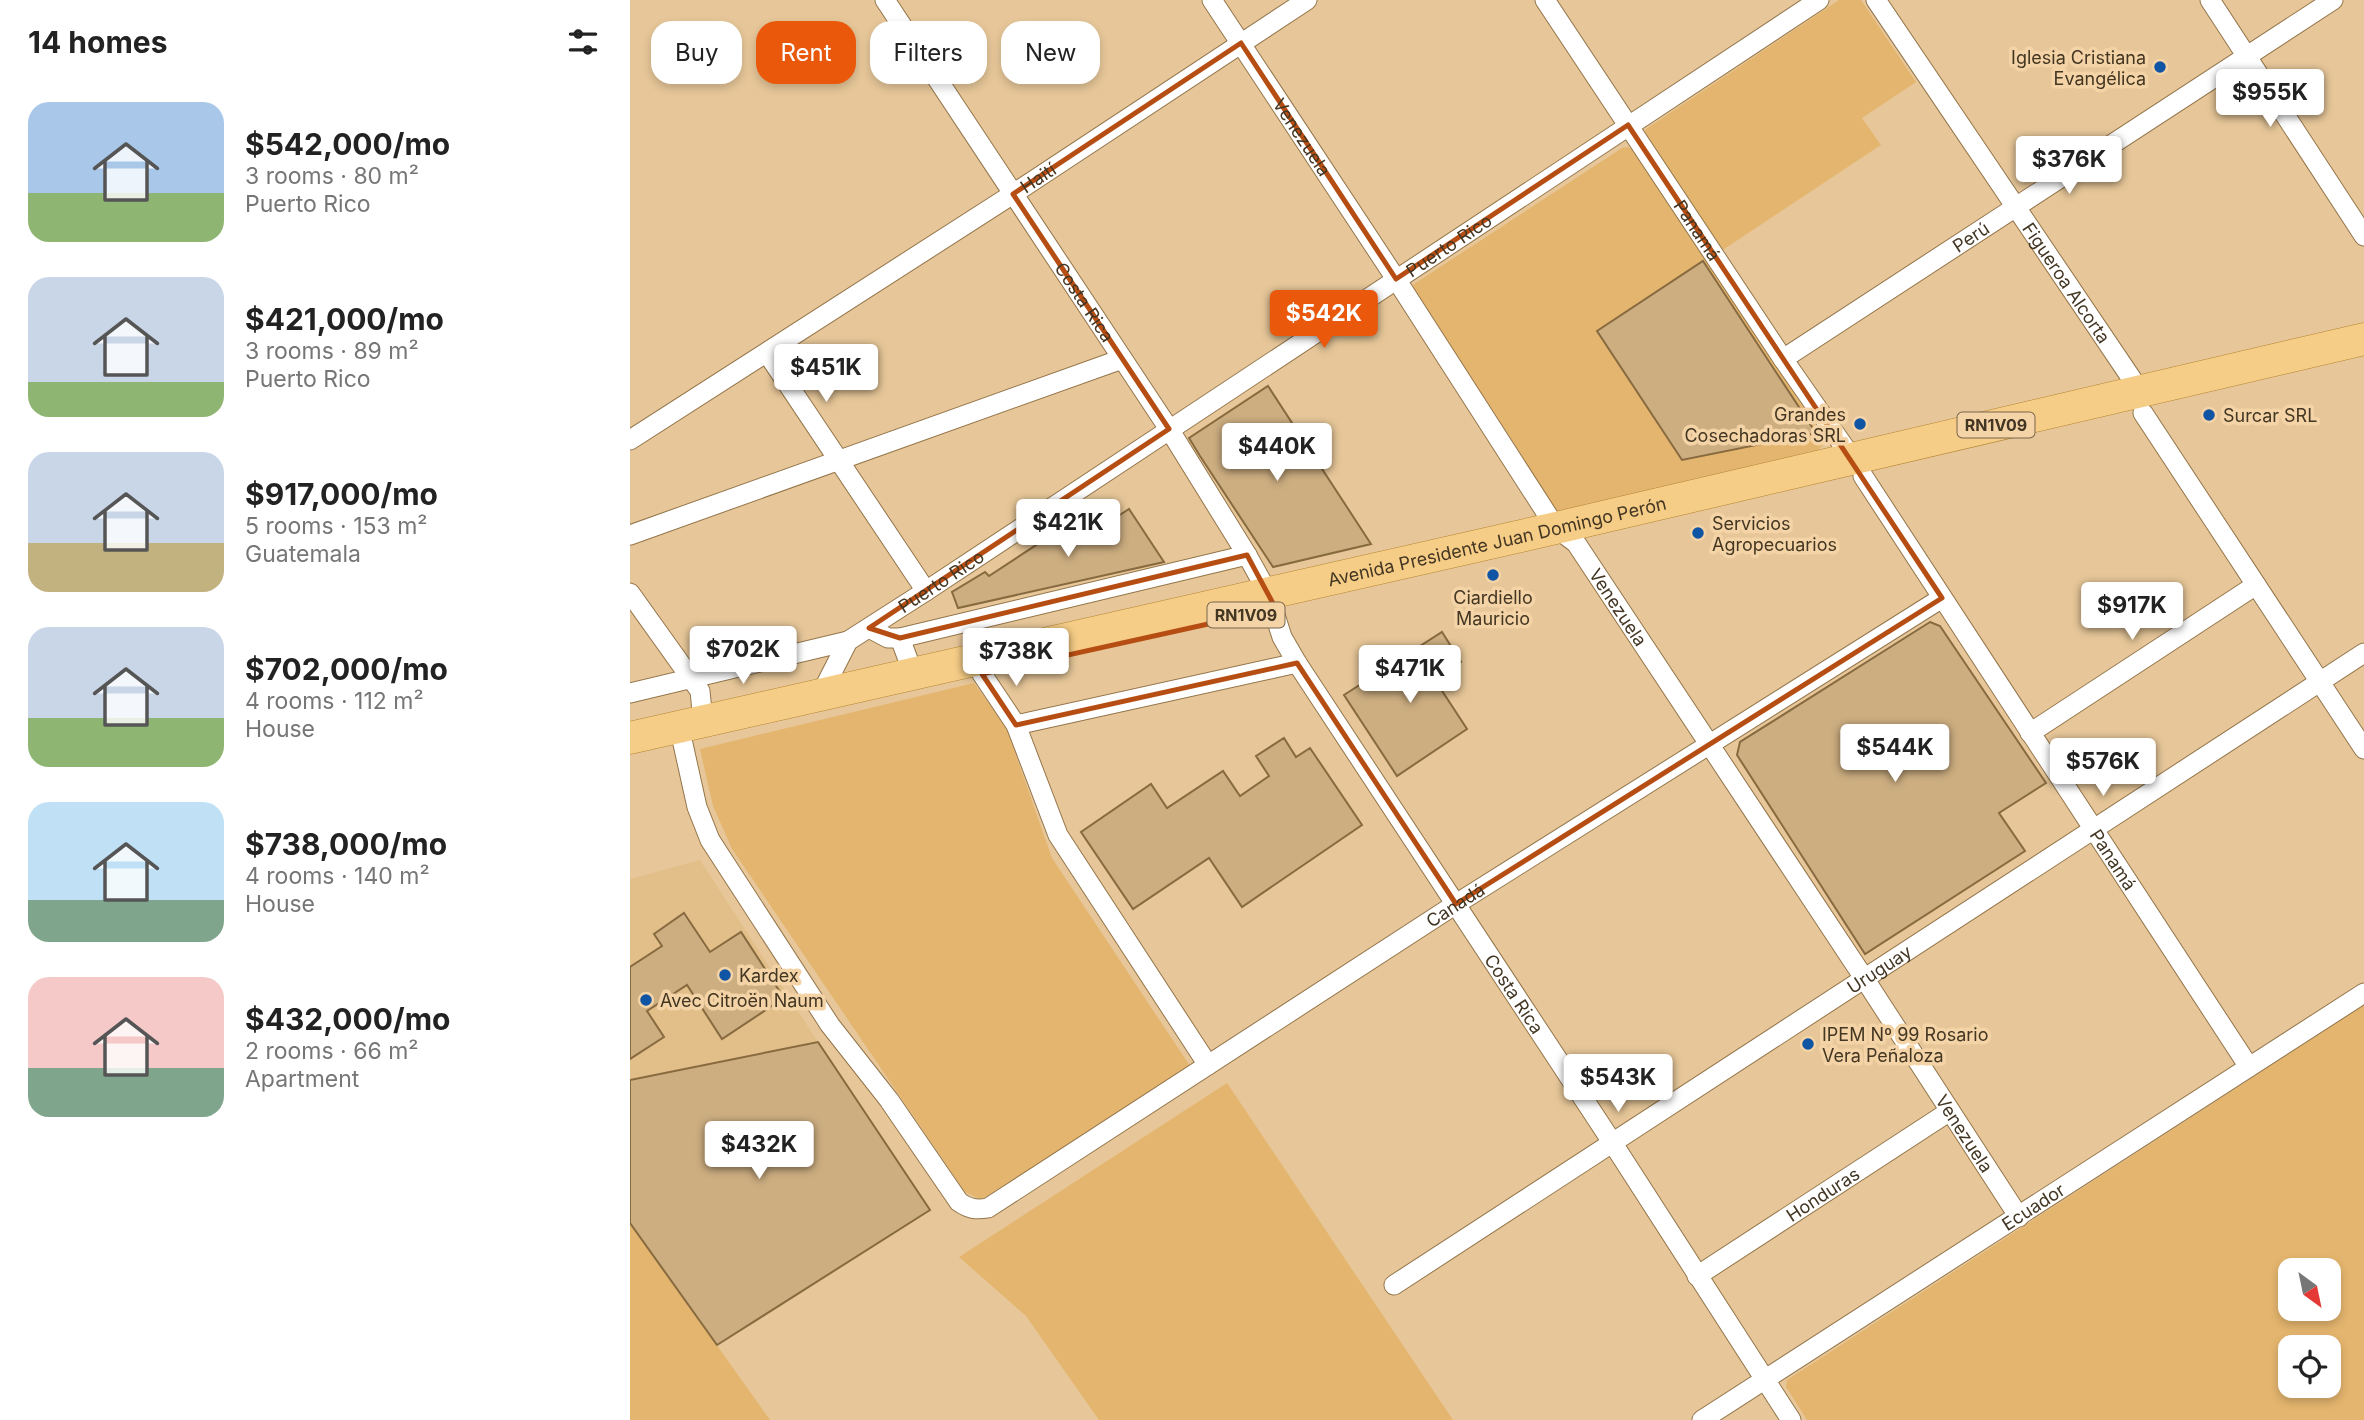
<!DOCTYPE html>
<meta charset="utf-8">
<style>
body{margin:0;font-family:Inter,sans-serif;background:#f6f6f6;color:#222;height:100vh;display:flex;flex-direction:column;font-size:26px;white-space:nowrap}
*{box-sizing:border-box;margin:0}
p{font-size:23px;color:#767676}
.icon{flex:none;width:38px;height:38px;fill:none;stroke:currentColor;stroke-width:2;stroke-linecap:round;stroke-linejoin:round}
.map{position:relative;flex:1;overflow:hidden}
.side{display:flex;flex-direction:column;background:#fff;width:630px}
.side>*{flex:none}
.hud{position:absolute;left:21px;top:21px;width:665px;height:63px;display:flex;gap:14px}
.needle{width:46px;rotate:147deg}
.fabs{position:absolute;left:1648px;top:1258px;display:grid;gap:14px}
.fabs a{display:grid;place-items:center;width:63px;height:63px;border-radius:14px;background:#fff;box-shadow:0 4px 10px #0003;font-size:35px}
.price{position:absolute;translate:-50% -60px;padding:0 16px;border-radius:7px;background:#fff;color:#222;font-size:23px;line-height:46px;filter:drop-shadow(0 2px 4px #0008)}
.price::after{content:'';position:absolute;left:50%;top:42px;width:21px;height:16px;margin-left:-10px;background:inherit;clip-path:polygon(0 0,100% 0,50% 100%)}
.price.selected{background:#ea580c;color:#fff}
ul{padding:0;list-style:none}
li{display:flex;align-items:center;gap:21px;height:175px;padding:0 28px}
li span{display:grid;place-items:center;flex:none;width:196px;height:140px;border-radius:21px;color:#555}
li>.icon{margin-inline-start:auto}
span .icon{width:84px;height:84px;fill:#fffc;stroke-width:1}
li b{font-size:30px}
h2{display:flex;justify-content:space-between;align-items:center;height:84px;padding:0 28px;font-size:30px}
.chip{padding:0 24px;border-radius:21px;background:#fff;box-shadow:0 4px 10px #0003;font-size:24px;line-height:63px}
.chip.selected{background:#ea580c;color:#fff}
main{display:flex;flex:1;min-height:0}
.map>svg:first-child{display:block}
</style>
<main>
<section class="side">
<h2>14 homes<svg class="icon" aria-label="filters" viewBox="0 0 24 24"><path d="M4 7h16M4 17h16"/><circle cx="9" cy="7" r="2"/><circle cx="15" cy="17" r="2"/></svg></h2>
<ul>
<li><span style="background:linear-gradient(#a9c7e8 65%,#8fb573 0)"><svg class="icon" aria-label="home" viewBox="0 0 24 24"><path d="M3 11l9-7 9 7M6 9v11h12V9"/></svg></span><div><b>$542,000/mo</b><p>3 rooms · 80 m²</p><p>Puerto Rico</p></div></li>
<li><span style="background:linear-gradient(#c9d6e8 75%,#8fb573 0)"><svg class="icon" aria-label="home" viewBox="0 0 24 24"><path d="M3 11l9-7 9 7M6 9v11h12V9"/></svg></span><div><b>$421,000/mo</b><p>3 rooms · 89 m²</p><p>Puerto Rico</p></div></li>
<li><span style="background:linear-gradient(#c9d6e8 65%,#c2b280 0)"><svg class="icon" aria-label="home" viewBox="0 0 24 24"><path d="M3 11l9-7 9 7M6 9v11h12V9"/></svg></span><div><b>$917,000/mo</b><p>5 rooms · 153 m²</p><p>Guatemala</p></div></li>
<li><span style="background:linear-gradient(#c9d6e8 65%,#8fb573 0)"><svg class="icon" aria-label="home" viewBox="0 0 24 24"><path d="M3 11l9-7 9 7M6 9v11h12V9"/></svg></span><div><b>$702,000/mo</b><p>4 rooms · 112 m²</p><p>House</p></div></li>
<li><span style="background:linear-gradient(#bfe0f5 70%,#7fa58c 0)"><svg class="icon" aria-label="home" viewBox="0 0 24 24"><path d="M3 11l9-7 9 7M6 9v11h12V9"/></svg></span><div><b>$738,000/mo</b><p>4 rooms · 140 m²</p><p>House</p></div></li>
<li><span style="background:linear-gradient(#f6c9c9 65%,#7fa58c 0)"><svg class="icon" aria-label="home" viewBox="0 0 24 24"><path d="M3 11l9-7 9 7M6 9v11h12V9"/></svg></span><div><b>$432,000/mo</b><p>2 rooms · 66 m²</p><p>Apartment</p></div></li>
</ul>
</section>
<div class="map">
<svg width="1734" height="1420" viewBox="0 0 1734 1420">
<rect width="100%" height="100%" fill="#e7c799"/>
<polygon fill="#e2be89" points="70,860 188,1042 0,1080 0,879"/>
<g fill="#e4b56e" fill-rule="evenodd">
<polygon points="1209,0 1231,0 1286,82 1232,118 1251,145 1091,251 1014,133 1016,129"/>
<path d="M992 148 998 147 1003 150 1193 437 1194 444 1188 450 929 511 923 510 781 289 784 284ZM1072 261 1186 432 1185 433 1052 460 967 331Z"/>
<polygon points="344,683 376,727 422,858 560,1066 357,1196 350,1199 335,1192 102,849 83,806 70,749"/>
<path d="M1734 1005V1420H1177L1156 1387 1157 1380ZM1661 1270H1699V1309H1661ZM1661 1348H1699V1386H1661Z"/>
<polygon points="597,1083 823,1420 469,1420 396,1316 329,1257"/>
<polygon points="0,1223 140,1420 0,1420"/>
</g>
<g fill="#cdae81" stroke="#876a3f" stroke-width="2">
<polygon points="1073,261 1186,433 1052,460 967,331"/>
<polygon points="638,386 741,544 643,567 570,456 559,438"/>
<polygon points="467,505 479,522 499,509 534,562 328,608 322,592 355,572 359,576"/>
<polygon points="1300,622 1310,626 1416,783 1369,813 1395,851 1235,954 1107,755 1110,742"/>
<polygon points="812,632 831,662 805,680 837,729 767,776 714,695"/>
<polygon points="654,738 666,757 680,748 732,825 612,907 579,858 503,909 451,832 521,784 537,808 593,771 610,796 639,776 626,756"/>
<polygon points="54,913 80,952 111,932 154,998 92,1039 57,985 17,1011 34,1037 0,1059 0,967 32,946 24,934"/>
<polygon points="188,1042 300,1210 87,1345 0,1223 0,1080"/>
</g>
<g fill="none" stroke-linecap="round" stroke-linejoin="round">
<g stroke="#93754a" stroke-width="21">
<g id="minor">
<path id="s1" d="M255 0 539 429 617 555 638 593 652 637 667 663 982 1142 1161 1420"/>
<path id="s2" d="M582 0 766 279 926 528 946 543 1234 978 1389 1217"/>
<path id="s3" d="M915 0 1153 359 1222 458"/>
<path id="s4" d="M1246 0 1510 391"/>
<polyline points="1580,0 1734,236"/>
<polyline points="137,353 296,591"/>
<path id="s5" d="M1153 359 1703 0"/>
<polyline points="1513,413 1734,749"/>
<path id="s6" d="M0 440 383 194 677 0"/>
<path id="s7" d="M1233 476 1619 1067"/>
<polyline points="0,535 492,359"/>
<polyline points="0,593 70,691 73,721"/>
<polyline points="239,628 258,638 270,638 617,555"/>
<polyline points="270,638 283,673"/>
<polyline points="352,674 386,725 428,835 578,1065"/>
<polyline points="0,693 218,641"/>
<path id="s8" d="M191 694 218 641 296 591 1189 0"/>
<polyline points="386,725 667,663"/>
<polyline points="1400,733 1626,585"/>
<path id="s9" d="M53 744 67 807 80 840 200 1025 259 1100 329 1202C339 1209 346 1210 358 1208L826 904 1312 598"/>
<path id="s10" d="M1067 1276 1320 1111"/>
<path id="s11" d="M764 1285 1734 653"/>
<path id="s12" d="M1072 1420 1734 993"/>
</g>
</g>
<g stroke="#b38330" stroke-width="33">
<g id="primary">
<path id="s13" d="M0 738 926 528 1734 339"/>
</g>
</g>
<use href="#minor" stroke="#fff" stroke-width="19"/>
<use href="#primary" stroke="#f6cd87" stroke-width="32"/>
</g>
<path fill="none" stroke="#b64e13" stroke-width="5" stroke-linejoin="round" d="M611 43 766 279 998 125 1312 598 826 904 667 663 386 725 352 674 646 609 617 555 270 638 239 628 539 429 383 194Z"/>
<g fill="#1054a4" stroke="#f4d4a6" stroke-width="2.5">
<circle cx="1530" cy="67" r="7"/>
<circle cx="1579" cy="415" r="7"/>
<circle cx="1230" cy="424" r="7"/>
<circle cx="1068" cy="533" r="7"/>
<circle cx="863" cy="575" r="7"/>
<circle cx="95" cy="975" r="7"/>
<circle cx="16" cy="1000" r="7"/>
<circle cx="1178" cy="1044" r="7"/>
</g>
<g text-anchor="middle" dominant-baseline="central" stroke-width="7" stroke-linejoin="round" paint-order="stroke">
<g fill="#f4d4a6" stroke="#78654a" stroke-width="2">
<rect x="1327.5" y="412.5" width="77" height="25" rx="5"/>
<rect x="577.5" y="602.5" width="77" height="25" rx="5"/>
</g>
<g font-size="16" font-weight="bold" fill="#433623">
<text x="1366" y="425">RN1V09</text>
<text x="616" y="615">RN1V09</text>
</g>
<g font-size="18" fill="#433623" stroke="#f4d4a6" text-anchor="start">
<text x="1516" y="57" text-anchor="end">Iglesia Cristiana<tspan x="1516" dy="21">Evangélica</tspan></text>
<text x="1216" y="414" text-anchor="end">Grandes<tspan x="1216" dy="21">Cosechadoras SRL</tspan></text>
<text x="1593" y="415">Surcar SRL</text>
<text x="1082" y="523">Servicios<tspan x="1082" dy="21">Agropecuarios</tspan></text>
<text x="863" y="597" text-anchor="middle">Ciardiello<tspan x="863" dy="21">Mauricio</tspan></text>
<text x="109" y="975">Kardex</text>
<text x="30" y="1000">Avec Citroën Naum</text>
<text x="1192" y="1034">IPEM Nº 99 Rosario<tspan x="1192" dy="21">Vera Peñaloza</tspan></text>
</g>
<g font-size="18" fill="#433623" stroke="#f4d4a6">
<text stroke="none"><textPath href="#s2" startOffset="164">Venezuela</textPath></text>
<text stroke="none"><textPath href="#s6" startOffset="485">Haití</textPath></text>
<text stroke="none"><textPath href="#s3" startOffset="276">Panamá</textPath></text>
<text stroke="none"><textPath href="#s5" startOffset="224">Perú</textPath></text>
<text stroke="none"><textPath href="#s8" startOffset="779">Puerto Rico</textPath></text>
<text stroke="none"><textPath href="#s4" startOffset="341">Figueroa Alcorta</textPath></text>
<text stroke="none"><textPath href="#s1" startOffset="362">Costa Rica</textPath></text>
<text stroke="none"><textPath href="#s13" startOffset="889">Avenida Presidente Juan Domingo Perón</textPath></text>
<text stroke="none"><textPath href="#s8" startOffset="170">Puerto Rico</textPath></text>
<text stroke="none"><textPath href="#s2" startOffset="732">Venezuela</textPath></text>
<text stroke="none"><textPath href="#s7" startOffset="458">Panamá</textPath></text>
<text stroke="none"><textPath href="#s9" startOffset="1127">Canadá</textPath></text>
<text stroke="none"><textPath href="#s11" startOffset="579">Uruguay</textPath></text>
<text stroke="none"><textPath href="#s1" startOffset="1178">Costa Rica</textPath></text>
<text stroke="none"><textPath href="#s2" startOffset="1362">Venezuela</textPath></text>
<text stroke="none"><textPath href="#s10" startOffset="150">Honduras</textPath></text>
<text stroke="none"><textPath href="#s12" startOffset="394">Ecuador</textPath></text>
</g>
</g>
</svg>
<div class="fabs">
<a><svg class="needle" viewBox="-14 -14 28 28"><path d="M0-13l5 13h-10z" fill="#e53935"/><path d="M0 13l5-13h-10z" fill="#767676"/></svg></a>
<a><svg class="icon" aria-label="locate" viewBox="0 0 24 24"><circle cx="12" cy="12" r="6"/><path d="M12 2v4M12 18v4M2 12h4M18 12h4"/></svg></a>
</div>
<b class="price" style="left:1640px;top:129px">$955K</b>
<b class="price" style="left:1439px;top:196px">$376K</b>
<b class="price selected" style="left:694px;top:350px">$542K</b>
<b class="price" style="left:196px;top:404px">$451K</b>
<b class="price" style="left:647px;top:483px">$440K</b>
<b class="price" style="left:438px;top:559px">$421K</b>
<b class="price" style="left:1502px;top:642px">$917K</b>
<b class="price" style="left:113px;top:686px">$702K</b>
<b class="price" style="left:386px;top:688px">$738K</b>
<b class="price" style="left:780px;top:705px">$471K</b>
<b class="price" style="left:1265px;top:784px">$544K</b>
<b class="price" style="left:1473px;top:798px">$576K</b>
<b class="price" style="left:988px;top:1114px">$543K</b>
<b class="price" style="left:129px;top:1181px">$432K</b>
<div class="hud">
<a class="chip">Buy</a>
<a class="chip selected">Rent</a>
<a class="chip">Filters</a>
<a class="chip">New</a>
</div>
</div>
</main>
